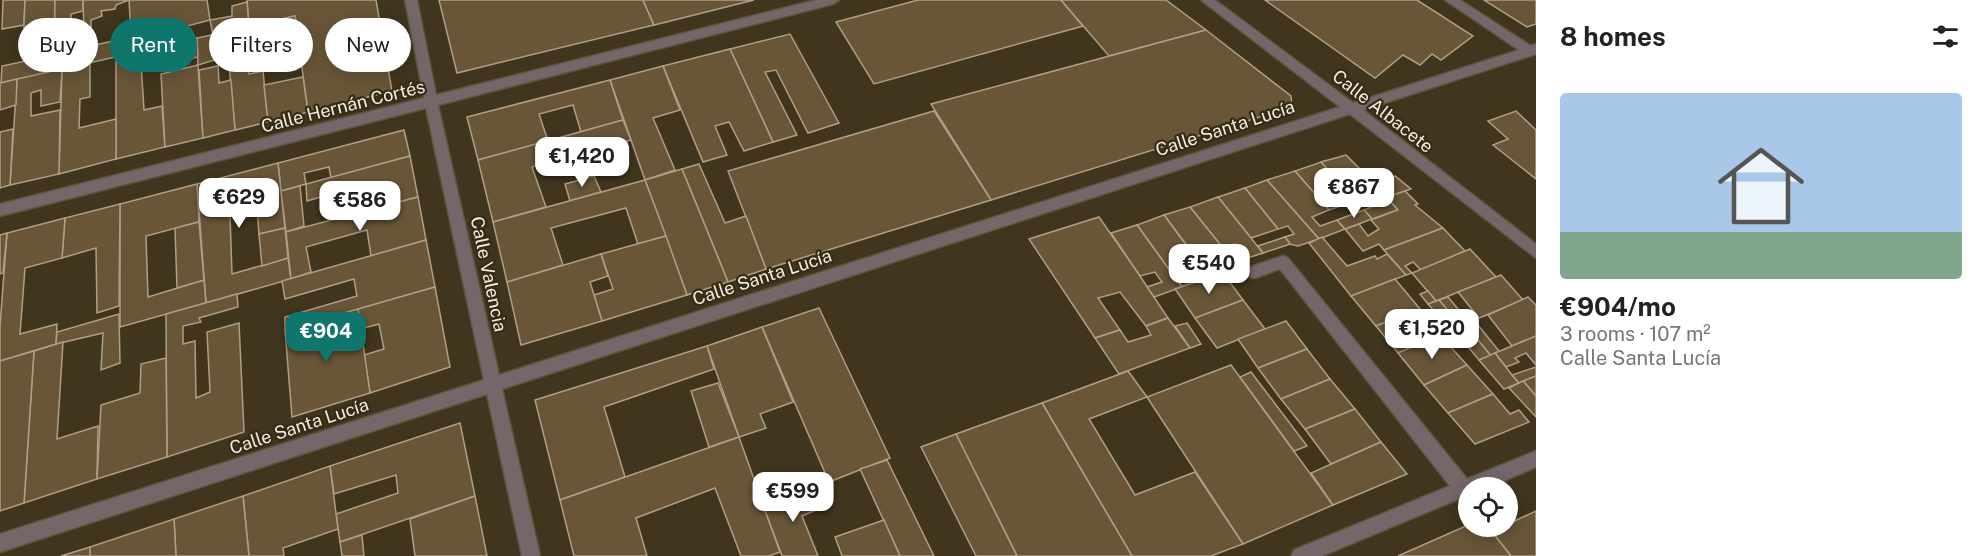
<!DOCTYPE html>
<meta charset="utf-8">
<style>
body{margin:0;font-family:"Public Sans",sans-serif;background:#f2f2f2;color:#222;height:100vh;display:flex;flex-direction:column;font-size:22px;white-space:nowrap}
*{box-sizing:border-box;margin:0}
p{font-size:20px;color:#767676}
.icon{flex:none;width:33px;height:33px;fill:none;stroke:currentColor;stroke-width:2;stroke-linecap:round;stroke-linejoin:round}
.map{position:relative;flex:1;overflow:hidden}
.sheet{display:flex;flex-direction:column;background:#fff;width:450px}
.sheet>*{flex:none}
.top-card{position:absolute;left:18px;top:18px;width:570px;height:54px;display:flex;gap:12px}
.controls{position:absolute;left:1458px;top:477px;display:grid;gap:12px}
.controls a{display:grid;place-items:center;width:60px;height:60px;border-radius:50%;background:#fff;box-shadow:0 3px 15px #0003;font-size:30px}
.price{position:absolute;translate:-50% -51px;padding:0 14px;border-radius:12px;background:#fff;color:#222;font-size:20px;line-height:39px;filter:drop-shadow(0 2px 3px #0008)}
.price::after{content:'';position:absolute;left:50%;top:36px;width:18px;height:14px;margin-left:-9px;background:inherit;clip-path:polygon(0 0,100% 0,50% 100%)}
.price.current{background:#0f766e;color:#fff}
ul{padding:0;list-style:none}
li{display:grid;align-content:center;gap:12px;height:318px;padding:0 24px}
li span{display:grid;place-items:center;height:186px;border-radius:6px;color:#555}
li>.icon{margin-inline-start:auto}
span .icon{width:108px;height:108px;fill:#fffc;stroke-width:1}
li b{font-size:26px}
h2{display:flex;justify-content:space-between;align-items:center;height:72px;padding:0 24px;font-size:26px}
.chip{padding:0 21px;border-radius:27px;background:#fff;box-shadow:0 3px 15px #0003;font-size:21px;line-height:54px}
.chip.current{background:#0f766e;color:#fff}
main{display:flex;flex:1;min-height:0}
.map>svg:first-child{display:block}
</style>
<main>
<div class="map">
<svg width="1536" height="556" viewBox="0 0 1536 556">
<rect width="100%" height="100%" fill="#41351e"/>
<g fill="#695638" stroke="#af9f86" stroke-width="1.5">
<polygon points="3,0 25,0 24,25 2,29"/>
<polygon points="25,0 55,0 54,43 23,50"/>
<polygon points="55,0 83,0 83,11 71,14 71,38 84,35 85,64 54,71"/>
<polygon points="83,0 129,0 116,5 115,9 101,11 102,16 91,20 91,46 131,37 132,53 85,64"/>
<polygon points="129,0 207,0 210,20 172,30 173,44 132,53"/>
<polygon points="247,0 376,0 392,91 308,112 295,16 249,27"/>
<polygon points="439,0 643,0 654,25 457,73"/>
<polygon points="643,0 754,0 654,25"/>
<polygon points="918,0 1061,0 1083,26 874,84 836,22"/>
<polygon points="1061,0 1166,0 1206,30 1109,56"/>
<polygon points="1265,0 1417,0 1473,36 1441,60 1432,54 1420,65 1403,55 1375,78"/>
<polygon points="1484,0 1536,0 1536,24 1527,27"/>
<polygon points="247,2 249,27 213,35 210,20 232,16 232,6"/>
<polygon points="295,16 301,52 288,56 284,34 259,40 258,24"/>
<polygon points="258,24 259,40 237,45 239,61 247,58 249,74 263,71 268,122 235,130 226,32"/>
<polygon points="1206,30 1291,96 1292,107 991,200 931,104"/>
<polygon points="226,32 228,47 218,51 218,59 198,65 197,38"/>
<polygon points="790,34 839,123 808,133 776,70 765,72 797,135 773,142 730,49"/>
<polygon points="197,38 198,57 160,65 158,47"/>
<polygon points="158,47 160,58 141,63 144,110 162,106 165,147 116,159 116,56"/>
<polygon points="730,49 773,142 744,151 729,122 715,126 727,155 703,162 663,66"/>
<polygon points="54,55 54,71 1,83 2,66"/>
<polygon points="90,63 90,97 80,99 79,128 116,119 116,159 59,174 62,69"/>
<polygon points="198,65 203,138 165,147 161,74"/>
<polygon points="218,66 219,83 231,80 235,130 203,138 199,70"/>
<polygon points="663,66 680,110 653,118 675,170 645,180 610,80"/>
<polygon points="62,69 60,102 41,106 41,90 31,93 31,116 60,110 59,174 10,185 17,79"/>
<polygon points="303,77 308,112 268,122 264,85"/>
<polygon points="17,79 16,105 0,110 0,83"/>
<polygon points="610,80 623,120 581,132 573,105 539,114 548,141 478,160 467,117"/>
<polygon points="934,111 991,200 766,269 728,171"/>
<polygon points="1516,111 1536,130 1536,179 1493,145 1508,139 1488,121"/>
<polygon points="623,120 631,140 532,167 546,207 493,222 478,160"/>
<polygon points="13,129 10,185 0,188 0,132"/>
<polygon points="404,130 410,156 331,178 329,167 304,173 306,184 281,191 278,163"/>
<polygon points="1346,155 1376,185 1395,176 1411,189 1387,197 1398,210 1372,219 1364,210 1374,206 1365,197 1356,201 1321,162"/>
<polygon points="410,156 418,197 365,211 359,186 307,201 306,184"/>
<polygon points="1321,162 1356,201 1329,210 1295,171"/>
<polygon points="278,163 285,228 259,234 257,208 230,216 232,274 288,258 291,279 206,303 197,184"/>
<polygon points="699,164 725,223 746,216 766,269 728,282 682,169"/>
<polygon points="682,169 728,282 687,295 645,180"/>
<polygon points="1295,171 1329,210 1312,217 1320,226 1337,220 1345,229 1319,239 1267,180"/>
<polygon points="594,176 601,192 570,201 565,184"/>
<polygon points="645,180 666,236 638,244 626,208 551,228 563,265 507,282 493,222"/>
<polygon points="1267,180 1319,239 1298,246 1290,244 1285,237 1294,234 1288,226 1278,229 1245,188"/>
<polygon points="197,184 199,222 146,236 148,297 204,280 206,303 120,327 120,204"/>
<polygon points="300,186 304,226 286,232 281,191"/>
<polygon points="1245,188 1278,229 1251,238 1218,197"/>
<polygon points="1405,191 1418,204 1415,205 1443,228 1384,250 1379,244 1363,251 1345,229 1359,224 1368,236 1379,229 1371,220 1398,210 1387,197"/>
<polygon points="418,197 426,240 371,256 367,230 306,247 311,272 291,279 286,232"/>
<polygon points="1218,197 1251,238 1263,253 1235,262 1229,254 1239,251 1235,244 1223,248 1190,207"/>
<polygon points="120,204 119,306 97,313 96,248 62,258 65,218"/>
<polygon points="1190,207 1223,248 1210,251 1217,260 1230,256 1239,267 1210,276 1164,215"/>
<polygon points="1364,210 1372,219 1345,229 1337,220"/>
<polygon points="1164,215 1195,257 1168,268 1137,225"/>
<polygon points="1099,217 1140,276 1168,318 1146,326 1120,292 1098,298 1120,330 1095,338 1029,239"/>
<polygon points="65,218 62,258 25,268 20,334 57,324 56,344 0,361 0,326 7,233"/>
<polygon points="199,222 204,280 177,288 175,228"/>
<polygon points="1137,225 1168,268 1182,287 1154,297 1147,287 1162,282 1155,272 1140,276 1111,233"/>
<polygon points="285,228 288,258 262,266 259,234"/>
<polygon points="1443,228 1465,251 1421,270 1413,262 1405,266 1412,273 1406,275 1384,250"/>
<polygon points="7,233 3,273 0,274 0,235"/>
<polygon points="666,236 687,295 602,321 594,295 613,289 601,254"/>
<polygon points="1285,237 1290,244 1263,253 1258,246"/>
<polygon points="1322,237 1347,266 1375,256 1377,259 1387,254 1406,275 1351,296 1309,243"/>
<polygon points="426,240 435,287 285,330 285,317 357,296 354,279 285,299 282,281"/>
<polygon points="1470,249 1496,277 1436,301 1412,273"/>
<polygon points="601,254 608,276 590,282 602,321 521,345 507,282"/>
<polygon points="1204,269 1210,276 1182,287 1176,278"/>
<polygon points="1223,273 1243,300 1195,318 1175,289"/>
<polygon points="1501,275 1523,300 1479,318 1458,292"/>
<polygon points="1395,279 1420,309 1376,326 1351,296"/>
<polygon points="435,287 450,367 370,393 364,355 384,349 379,324 360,329 358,309"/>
<polygon points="1428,291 1436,301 1428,304 1420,294"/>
<polygon points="237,294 238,307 199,318 201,322 183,326 183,344 195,341 196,398 210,392 207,332 239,323 244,432 167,457 166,314"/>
<polygon points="1448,297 1469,322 1461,326 1439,300"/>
<polygon points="1528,297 1536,305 1536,336 1512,346 1488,315"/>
<polygon points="1243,300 1265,329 1217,348 1195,318"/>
<polygon points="1439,300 1461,326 1450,330 1428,304"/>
<polygon points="819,308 890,458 829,482 762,327"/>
<polygon points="358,309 370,393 292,417 285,330"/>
<polygon points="1420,309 1440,335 1398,353 1376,326"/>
<polygon points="119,314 120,363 101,370 103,333 56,344 57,332"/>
<polygon points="1168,318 1190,348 1119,374 1095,338 1120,330 1128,342 1151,335 1146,326"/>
<polygon points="1474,320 1499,351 1491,356 1465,324"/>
<polygon points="1286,321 1307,349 1258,368 1238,339"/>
<polygon points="1187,323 1201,344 1190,348 1175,326"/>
<polygon points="1465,324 1491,356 1479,360 1453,329"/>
<polygon points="762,327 793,402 760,414 766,428 739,437 707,346"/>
<polygon points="1440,335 1467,365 1424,385 1398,353"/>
<polygon points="1536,336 1536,365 1526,353 1515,358 1519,362 1506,367 1495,353"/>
<polygon points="63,342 57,439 98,426 97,479 24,503 34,351"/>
<polygon points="707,346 714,369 604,407 625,477 560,500 535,400"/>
<polygon points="1307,349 1330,379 1281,399 1258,368"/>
<polygon points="34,351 24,503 0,511 0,361"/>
<polygon points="1495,353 1512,375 1519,383 1504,389 1479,360"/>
<polygon points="166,358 167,457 97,479 101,405 140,393 141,364"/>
<polygon points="1231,365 1333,505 1243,544 1147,397"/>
<polygon points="1467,365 1493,394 1448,413 1424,385"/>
<polygon points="1536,367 1536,376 1519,383 1512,375"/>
<polygon points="1128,371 1147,397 1089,419 1135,495 1195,472 1243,544 1211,556 1132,556 1042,403"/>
<polygon points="1251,372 1307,446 1294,451 1240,377"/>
<polygon points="1536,376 1536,396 1523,381"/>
<polygon points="1330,379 1355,409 1305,429 1281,399"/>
<polygon points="1523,381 1536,396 1536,417 1509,388"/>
<polygon points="718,383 739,437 709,447 691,391"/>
<polygon points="1493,394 1510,414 1519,410 1529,422 1475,444 1448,413"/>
<polygon points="1042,403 1132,556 1017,556 956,434"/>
<polygon points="1355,409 1381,442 1331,464 1305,429"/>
<polygon points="460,423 475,496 340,542 336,514 398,493 396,475 334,494 330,466"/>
<polygon points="956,434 1017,556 976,556 921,447"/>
<polygon points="739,437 780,552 769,556 741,556 715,488 636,518 647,556 574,556 560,500"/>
<polygon points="1381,442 1407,474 1333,505 1311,473"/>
<polygon points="887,460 934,556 900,556 860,469"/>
<polygon points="330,466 338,529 283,548 284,556 249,556 243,496"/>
<polygon points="814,487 821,508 802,516 818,556 782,556 763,505"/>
<polygon points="243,496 249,556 176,556 174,519"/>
<polygon points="475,496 487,556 415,556 410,519"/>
<polygon points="1536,511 1536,556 1511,556 1492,532 1508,526 1508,524"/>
<polygon points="174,519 176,556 90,556 90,547"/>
<polygon points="884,520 900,556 842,556 835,537"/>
<polygon points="1468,525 1492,532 1511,556 1398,556"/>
<polygon points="362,535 364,556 342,556 340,542"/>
<polygon points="90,547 90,556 61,556"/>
</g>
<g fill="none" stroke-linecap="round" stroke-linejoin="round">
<g stroke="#5e533d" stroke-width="3">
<g id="minor">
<polygon points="405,0 417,0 436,95 816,0 839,0 833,4 438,105 499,375 1340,107 1201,0 1215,0 1353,103 1519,50 1445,0 1460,0 1531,46 1536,44 1536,54 1363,110 1536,244 1536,258 1350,114 502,389 540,556 522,556 487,394 0,552 0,534 484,380 426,108 0,216 0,204 424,98"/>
<polygon points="1283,256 1288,258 1467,479 1536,451 1536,467 1487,488 1468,488 1468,495 1322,556 1291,556 1294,550 1450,486 1280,269 1255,278 1250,277 1248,272 1250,267"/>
</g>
</g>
<use href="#minor" fill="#746769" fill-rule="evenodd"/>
</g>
<g text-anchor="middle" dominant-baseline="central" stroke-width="4.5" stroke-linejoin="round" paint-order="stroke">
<g font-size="18" fill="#f5eee0" stroke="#362b14">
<text transform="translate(343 106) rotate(-14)">Calle Hernán Cortés</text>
<text transform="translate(1383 111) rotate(38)">Calle Albacete</text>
<text transform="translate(1225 128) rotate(-18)">Calle Santa Lucía</text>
<text transform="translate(489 274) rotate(78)">Calle Valencia</text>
<text transform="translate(762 277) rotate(-18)">Calle Santa Lucía</text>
<text transform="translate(299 426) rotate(-18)">Calle Santa Lucía</text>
</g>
</g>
</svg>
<div class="controls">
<a><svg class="icon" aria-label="locate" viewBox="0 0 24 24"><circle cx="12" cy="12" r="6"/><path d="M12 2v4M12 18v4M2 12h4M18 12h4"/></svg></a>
</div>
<b class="price" style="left:582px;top:188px">€1,420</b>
<b class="price" style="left:1354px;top:219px">€867</b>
<b class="price" style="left:239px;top:229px">€629</b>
<b class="price" style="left:360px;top:232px">€586</b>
<b class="price" style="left:1209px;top:295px">€540</b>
<b class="price" style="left:1432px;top:360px">€1,520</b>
<b class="price current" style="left:326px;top:363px">€904</b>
<b class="price" style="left:793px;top:523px">€599</b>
<div class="top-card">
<a class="chip">Buy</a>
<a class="chip current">Rent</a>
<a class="chip">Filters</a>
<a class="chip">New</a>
</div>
</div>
<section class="sheet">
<h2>8 homes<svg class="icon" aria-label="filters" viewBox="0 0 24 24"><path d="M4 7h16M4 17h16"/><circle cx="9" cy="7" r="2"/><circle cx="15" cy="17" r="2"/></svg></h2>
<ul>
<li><span style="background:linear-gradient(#a9c7e8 75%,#7fa58c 0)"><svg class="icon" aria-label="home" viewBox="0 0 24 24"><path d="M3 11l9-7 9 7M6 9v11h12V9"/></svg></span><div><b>€904/mo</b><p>3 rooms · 107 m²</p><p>Calle Santa Lucía</p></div></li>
</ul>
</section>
</main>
